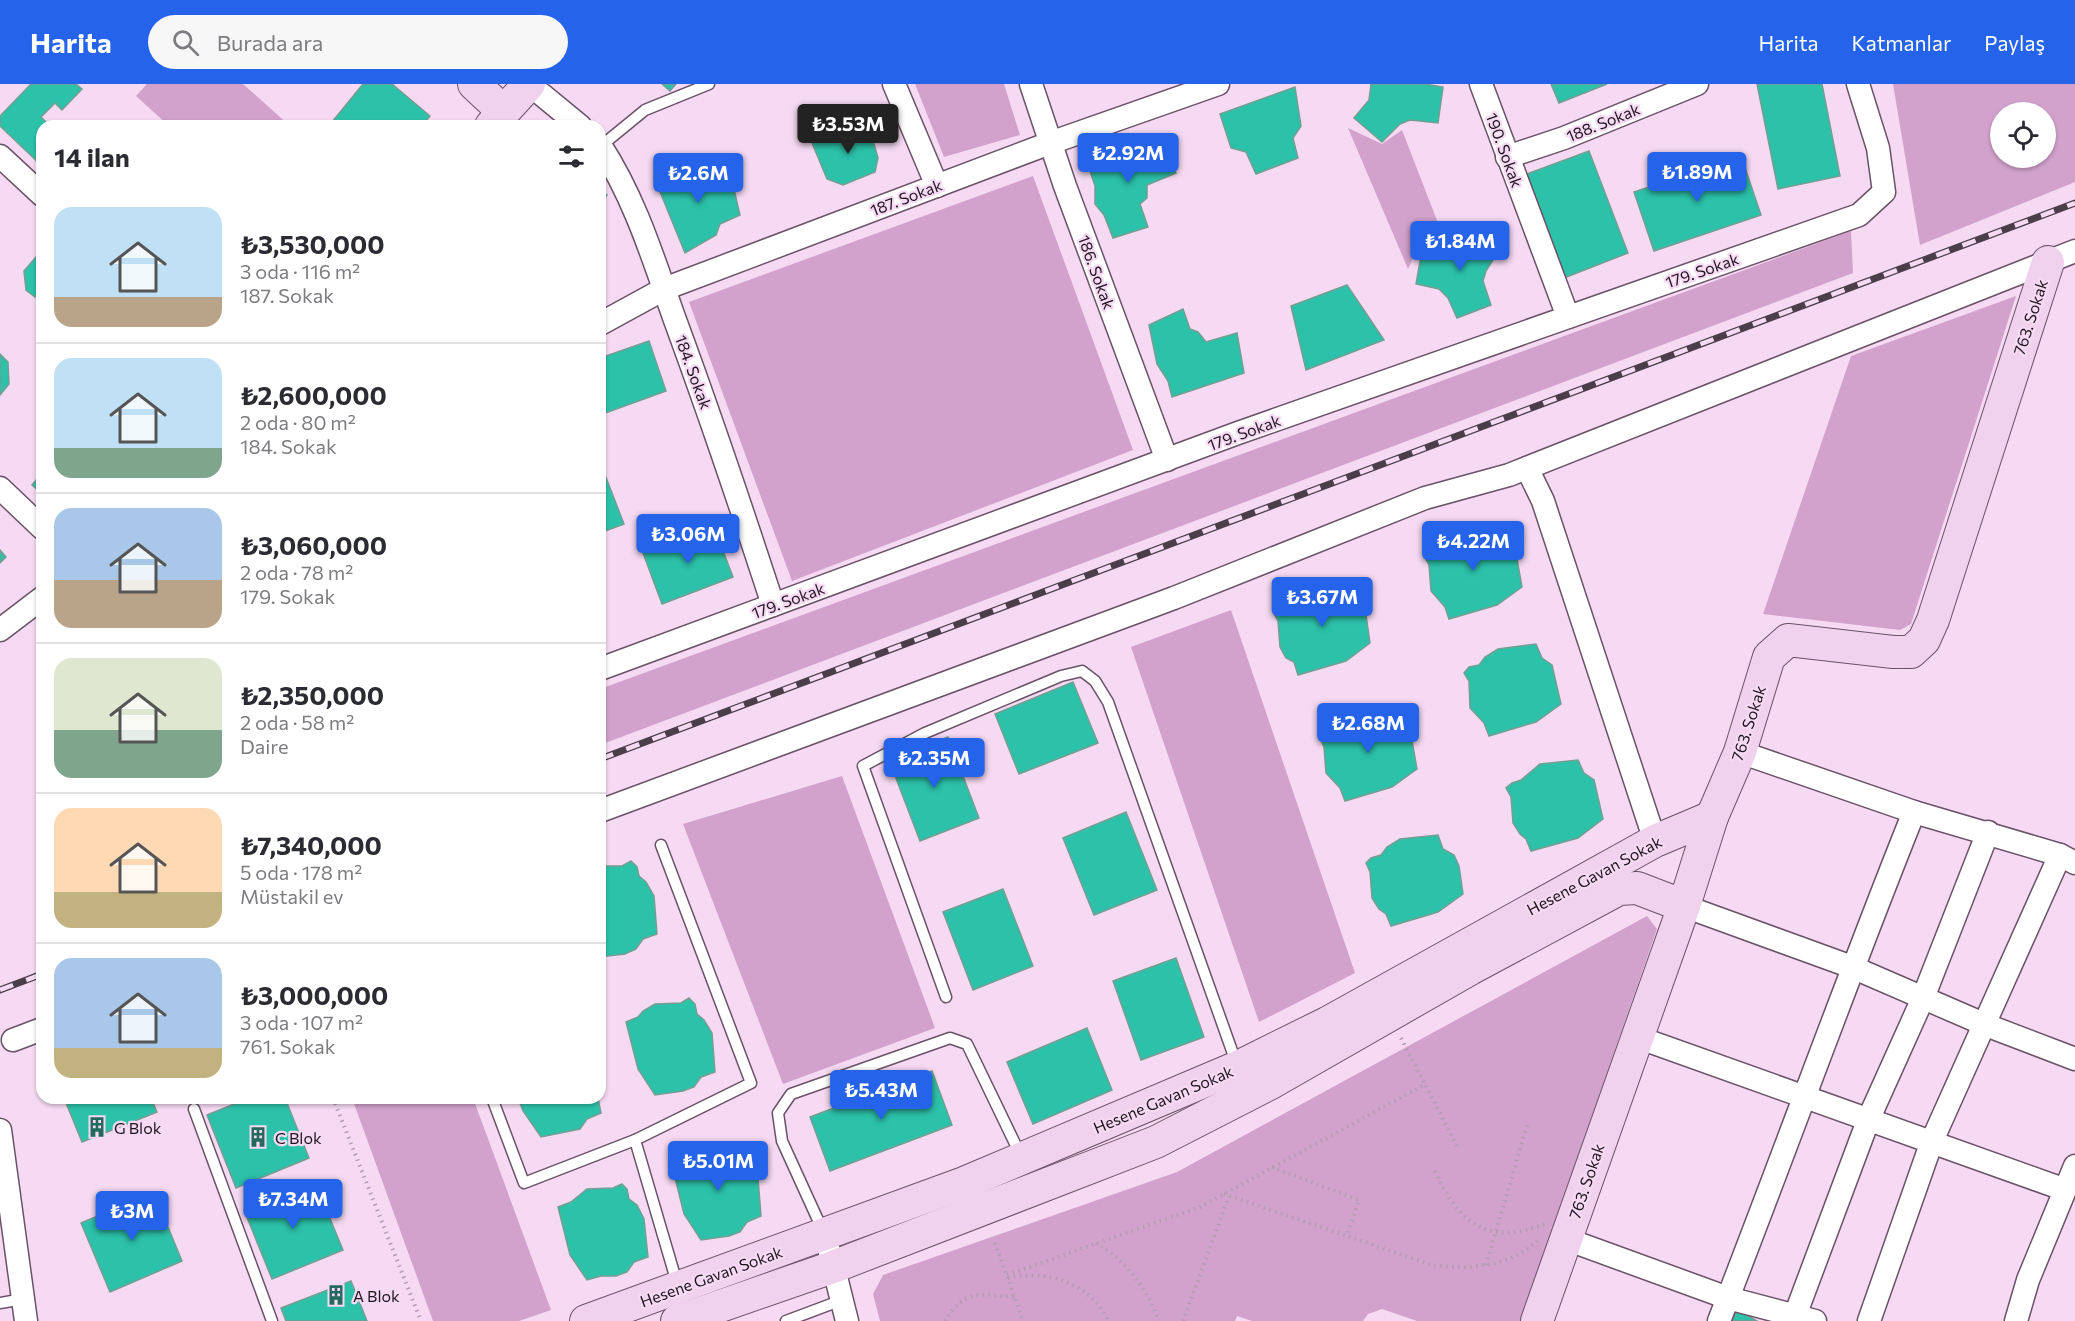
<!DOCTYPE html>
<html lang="tr">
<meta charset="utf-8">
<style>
body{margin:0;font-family:Commissioner,sans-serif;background:#f7f7f7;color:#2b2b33;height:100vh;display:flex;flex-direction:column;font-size:22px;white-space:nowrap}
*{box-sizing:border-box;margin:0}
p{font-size:20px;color:#7c7c81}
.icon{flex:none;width:33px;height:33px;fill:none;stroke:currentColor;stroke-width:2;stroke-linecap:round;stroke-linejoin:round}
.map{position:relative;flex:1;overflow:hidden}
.drawer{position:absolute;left:36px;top:36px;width:570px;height:984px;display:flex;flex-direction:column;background:#fff;border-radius:18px;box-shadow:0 2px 4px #0004}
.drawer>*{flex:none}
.buttons{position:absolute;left:1990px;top:18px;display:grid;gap:12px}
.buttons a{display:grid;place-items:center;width:66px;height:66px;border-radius:50%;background:#fff;box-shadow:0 2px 4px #0004;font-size:30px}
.price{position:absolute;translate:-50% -51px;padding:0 14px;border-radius:6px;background:#2563eb;color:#fff;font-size:20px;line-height:39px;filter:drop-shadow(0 2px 3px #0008)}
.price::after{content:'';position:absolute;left:50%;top:36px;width:18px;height:14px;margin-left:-9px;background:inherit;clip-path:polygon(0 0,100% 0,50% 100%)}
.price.active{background:#222;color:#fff}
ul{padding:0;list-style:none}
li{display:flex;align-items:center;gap:18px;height:150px;padding:0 18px}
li+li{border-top:2px solid #e1e1e2}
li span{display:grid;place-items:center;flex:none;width:168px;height:120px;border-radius:18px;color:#555}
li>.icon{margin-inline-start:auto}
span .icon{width:72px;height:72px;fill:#fffc;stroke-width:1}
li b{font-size:26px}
h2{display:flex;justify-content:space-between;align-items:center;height:72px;padding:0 18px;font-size:26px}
header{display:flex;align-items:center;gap:36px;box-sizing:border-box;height:84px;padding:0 30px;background:#2563eb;color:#fff}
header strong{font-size:28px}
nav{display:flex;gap:33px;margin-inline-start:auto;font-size:21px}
.search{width:420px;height:54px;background:#f7f7f7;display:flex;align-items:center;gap:15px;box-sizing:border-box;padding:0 21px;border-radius:33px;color:#7c7c81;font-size:22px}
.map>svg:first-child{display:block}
</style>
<header>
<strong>Harita</strong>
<div class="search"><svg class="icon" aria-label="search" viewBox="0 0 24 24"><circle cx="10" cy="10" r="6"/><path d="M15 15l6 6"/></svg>Burada ara</div>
<nav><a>Harita</a><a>Katmanlar</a><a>Paylaş</a></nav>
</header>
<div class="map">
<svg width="2075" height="1237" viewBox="0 0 2075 1237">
<rect width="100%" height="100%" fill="#f6daf3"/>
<g fill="#d2a2cd" fill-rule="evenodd">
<polygon points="147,0 243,0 290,42 169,42 136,12"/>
<polygon points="915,0 1004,0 1020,51 944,73"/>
<path d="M1893 0H2075V98L1920 161ZM2001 28H2046V74H2001Z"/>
<polygon points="1348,44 1382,60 1402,46 1443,152 1421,157 1408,185"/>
<polygon points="1033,92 1133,366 792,497 689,218"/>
<polygon points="1851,147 1853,189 600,661 600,605"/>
<polygon points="2016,212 1911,540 1900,546 1763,530 1851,272"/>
<polygon points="1231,526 1355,889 1259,938 1131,563"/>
<polygon points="842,692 935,944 783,1000 683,740"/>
<polygon points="1647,832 1657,845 1521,1237 1417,1237 1382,1225 1368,1230 1363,1237 1252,1237 1237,1232 1235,1237 880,1237 873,1210 883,1191 1177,1088"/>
<polygon points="352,1014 473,1014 551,1226 519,1237 433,1237"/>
</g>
<g fill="#2cc2aa" stroke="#769d94" stroke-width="1.5">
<polygon points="31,0 76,0 82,5 62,26 55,19 41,33 50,42 42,42 42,82 0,42 0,32"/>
<polygon points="363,0 392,0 430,32 422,42 336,42 332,38"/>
<polygon points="662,0 676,0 670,7"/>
<polygon points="1371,0 1425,0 1443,3 1438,39 1410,36 1400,40 1382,58 1354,34 1369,16"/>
<polygon points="1551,0 1607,0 1559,19"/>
<polygon points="1757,0 1822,0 1840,92 1778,105"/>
<polygon points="1295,3 1301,42 1293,54 1298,74 1256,90 1246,68 1231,64 1220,30"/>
<polygon points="868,39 878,74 875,88 843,101 827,95 812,59"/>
<polygon points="1157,53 1176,89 1147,101 1147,114 1140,120 1148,143 1113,154 1104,131 1095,120 1095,102 1088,81"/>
<polygon points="1589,67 1628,169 1564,194 1524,91"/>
<polygon points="1741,72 1761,131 1654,167 1634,108"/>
<polygon points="690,86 703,91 730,88 740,131 720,140 716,151 685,169 654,93"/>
<polygon points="600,107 607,111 600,120"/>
<polygon points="1472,142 1501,163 1486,187 1483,197 1491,221 1457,234 1448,214 1439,205 1416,200 1422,166 1446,165 1458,160"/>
<polygon points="42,166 42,205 35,213 26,206 24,187"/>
<polygon points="1347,201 1384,256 1306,286 1291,222"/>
<polygon points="1183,225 1190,245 1198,248 1206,258 1237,249 1244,289 1172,313 1168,297 1157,280 1149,241"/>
<polygon points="649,257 666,307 600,331 600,274"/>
<polygon points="0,270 8,278 9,300 0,311"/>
<polygon points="600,378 624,440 600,449"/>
<polygon points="42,389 42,410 32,401"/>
<polygon points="714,443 733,493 662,520 643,469"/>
<polygon points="1497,444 1502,457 1513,464 1517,475 1522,503 1497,521 1449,535 1445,523 1431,507 1429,481 1424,472 1430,467 1440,464 1445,456 1459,449"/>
<polygon points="0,466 6,473 0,479"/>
<polygon points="1345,500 1351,513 1361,520 1366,531 1370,559 1346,577 1298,591 1294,578 1286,574 1280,563 1278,537 1273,528 1279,522 1289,520 1294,512 1308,504"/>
<polygon points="1536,560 1542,574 1552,581 1561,620 1536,638 1489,652 1484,639 1470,624 1469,597 1464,589 1469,583 1479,581 1485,573 1498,565"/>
<polygon points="1073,598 1098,659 1019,690 995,630"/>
<polygon points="1392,625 1397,639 1408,646 1412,657 1417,685 1392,703 1345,717 1340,704 1326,689 1324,663 1320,654 1325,648 1335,646 1341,638 1354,630"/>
<polygon points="948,653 979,734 920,757 889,676"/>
<polygon points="1578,676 1584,689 1594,696 1603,735 1578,754 1531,767 1526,755 1520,750 1513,739 1511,713 1506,704 1512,699 1521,696 1540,680"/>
<polygon points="1126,728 1157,806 1094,831 1063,754"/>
<polygon points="1438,751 1443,765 1454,771 1459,782 1463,810 1438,828 1391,842 1386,830 1379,825 1372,814 1370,788 1366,779 1371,774 1381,771 1387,763 1400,755"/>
<polygon points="631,777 637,783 639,792 646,798 654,812 657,850 643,855 636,865 625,870 600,873 600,782 622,782"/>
<polygon points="1003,805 1033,882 973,906 943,828"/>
<polygon points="1176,874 1204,953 1141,976 1113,897"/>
<polygon points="689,914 695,920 697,930 704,936 712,949 715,988 701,993 694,1003 683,1007 655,1011 638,985 626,938 638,933 643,927 655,920 681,919"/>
<polygon points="1087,944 1112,1006 1033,1040 1007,978"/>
<polygon points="932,987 952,1041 830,1087 810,1033"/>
<polygon points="64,1014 151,1014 157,1028 82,1058"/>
<polygon points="249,1014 285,1014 309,1074 236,1104 207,1031"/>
<polygon points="518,1014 598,1014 601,1029 587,1035 580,1045 541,1053 523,1027"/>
<polygon points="735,1059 740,1065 743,1075 750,1081 758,1094 761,1132 747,1138 740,1148 729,1152 701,1156 684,1130 672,1082 684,1078 689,1071 700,1065 726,1064"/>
<polygon points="315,1098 343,1166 272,1195 244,1126"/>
<polygon points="622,1100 627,1105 629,1115 637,1121 644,1135 648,1173 634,1178 627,1188 616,1192 601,1192 587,1196 570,1171 558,1123 571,1118 587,1105 613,1104"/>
<polygon points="154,1109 182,1177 110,1208 81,1139"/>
<polygon points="351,1197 367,1237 286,1237 281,1224"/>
<polygon points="1738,1226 1757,1237 1731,1237"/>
</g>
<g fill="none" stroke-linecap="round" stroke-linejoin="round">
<g stroke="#6a5267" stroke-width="13">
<g id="lane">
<polyline points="601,62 645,26 709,0"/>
<polyline points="946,913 863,682 925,649 1061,592 1082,587 1095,597 1108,618 1237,981"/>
<polyline points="492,1014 524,1099 635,1056 751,999 661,761"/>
<polyline points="194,1025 272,1237"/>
<polyline points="635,1056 677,1199"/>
<polyline points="823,1147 782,1057 778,1029 791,1010 950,954 967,960 1021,1072"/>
<polyline points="0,1219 23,1215"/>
<polyline points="786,1237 842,1216"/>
</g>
</g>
<g stroke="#6a5267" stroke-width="25">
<g id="street">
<polyline points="529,0 580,42"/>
<polyline points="894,0 937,102"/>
<polyline points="1031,0 1065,102 1167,376"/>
<polyline points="1481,0 1568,233"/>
<path d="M600 61C635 114 654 177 675 236 710 331 742 426 773 521"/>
<polyline points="0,72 42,111"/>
<polyline points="1507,73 1564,54 1697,0"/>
<polyline points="600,240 664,205 1050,59 1218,0"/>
<polyline points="1527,384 1543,417 1655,757"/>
<polyline points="0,404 42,444"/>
<polyline points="0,546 42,514"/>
<polyline points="600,585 1238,349 1859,131 1884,108 1878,64 1858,0"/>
<polyline points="1740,668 1914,728 2060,771 2075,779"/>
<polyline points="600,727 1174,514 1425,414 1509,391 2075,167"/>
<polyline points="1684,822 1852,883 1986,941 2075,975"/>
<polyline points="1637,953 2063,1105"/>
<polyline points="13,956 42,945"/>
<polyline points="0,1046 26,1237"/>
<polyline points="1566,1155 1728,1214 1815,1237"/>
<polyline points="830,1169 847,1237"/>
<path d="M1719 1237C1785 1068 1846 897 1914 728"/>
<polyline points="1793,1237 1869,1034 1923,914 1988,748"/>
<polyline points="1869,1237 1932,1057 2060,771"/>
<polyline points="2016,1237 2028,1196 2075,1082"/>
</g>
</g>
<g stroke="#6a5267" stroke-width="34">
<g id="secondary">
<polyline points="474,0 504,28"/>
<polyline points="491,42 529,0"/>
<polyline points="586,1237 964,1099 1238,983 1327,939 1655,757 1712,733"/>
<polyline points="677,1237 833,1183 1156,1058 1269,1000 1470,885 1619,805 1637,804 1684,822"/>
<polyline points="1537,1237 1684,822 1712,733 1740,668 1769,573 1788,556 1893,568 1911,568 1924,556 1933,536 2048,178"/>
</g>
</g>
<g stroke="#b49db1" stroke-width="4" stroke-dasharray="1.5 4.5" stroke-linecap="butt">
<polyline points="1401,954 1458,1064"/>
<polyline points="333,1014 421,1237"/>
<polyline points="1272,1083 1359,1116 1347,1152"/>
<path d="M1435 1087C1458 1139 1490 1164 1546 1139"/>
<path d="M1224 1110 1432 1181C1469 1186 1511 1183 1539 1155"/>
<polyline points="995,1159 1023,1237"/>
<path d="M1096 1159C1128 1178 1146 1203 1159 1237"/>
<polyline points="1486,1181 1528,1038"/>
<polyline points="1007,1191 1200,1123 1424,1001"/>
<path d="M1008 1194C1045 1185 1092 1199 1108 1237"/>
<path d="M945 1237C965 1205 980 1210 1015 1213"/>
<polyline points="1183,1237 1229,1112"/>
</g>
<use href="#lane" stroke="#fff" stroke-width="10"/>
<use href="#street" stroke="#fff" stroke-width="22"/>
<use href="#secondary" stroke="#f0d1ee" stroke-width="32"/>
<g stroke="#4b3e4a" stroke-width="7">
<g id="rail">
<polyline points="600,675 2075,119"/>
<polyline points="0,906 42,890"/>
</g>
</g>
<use href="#rail" stroke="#f6daf3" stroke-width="4.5" stroke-dasharray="14" stroke-linecap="butt"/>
</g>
<defs>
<g id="building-bare" transform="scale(1.62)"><path d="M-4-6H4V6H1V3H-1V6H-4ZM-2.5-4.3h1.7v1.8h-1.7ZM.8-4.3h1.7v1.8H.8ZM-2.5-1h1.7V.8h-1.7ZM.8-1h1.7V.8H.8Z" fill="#24695d" stroke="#f6daf3" stroke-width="2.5" paint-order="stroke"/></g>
</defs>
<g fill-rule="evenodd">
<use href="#building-bare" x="97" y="1043"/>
<use href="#building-bare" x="258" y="1053"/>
<use href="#building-bare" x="336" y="1211"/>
</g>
<g text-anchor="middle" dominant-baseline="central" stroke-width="4.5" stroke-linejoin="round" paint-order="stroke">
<g font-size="16" fill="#1e141d" stroke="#f6daf3">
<text transform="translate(1603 38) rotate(-22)">188. Sokak</text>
<text transform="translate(1505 66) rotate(70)">190. Sokak</text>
<text transform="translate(906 113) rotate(-21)">187. Sokak</text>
<text transform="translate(1702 186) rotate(-19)">179. Sokak</text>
<text transform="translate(1097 188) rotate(70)">186. Sokak</text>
<text transform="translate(2030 233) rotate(-72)">763. Sokak</text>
<text transform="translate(694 288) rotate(70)">184. Sokak</text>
<text transform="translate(1244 348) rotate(-20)">179. Sokak</text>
<text transform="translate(788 516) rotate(-20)">179. Sokak</text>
<text transform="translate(1748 639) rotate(-72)">763. Sokak</text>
<text transform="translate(1594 791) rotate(-28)">Hesene Gavan Sokak</text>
<text transform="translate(1163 1015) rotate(-23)">Hesene Gavan Sokak</text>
<text transform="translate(1586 1097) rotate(-71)">763. Sokak</text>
<text transform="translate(711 1192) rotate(-20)">Hesene Gavan Sokak</text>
</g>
<g font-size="16" fill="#1e141d" stroke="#f6daf3" text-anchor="start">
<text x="114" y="1043">G Blok</text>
<text x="275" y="1053">C Blok</text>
<text x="353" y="1211">A Blok</text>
</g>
</g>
</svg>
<div class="buttons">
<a><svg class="icon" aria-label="locate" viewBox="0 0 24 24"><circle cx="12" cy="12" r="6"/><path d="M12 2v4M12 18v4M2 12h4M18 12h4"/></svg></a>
</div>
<b class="price active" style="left:848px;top:71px">₺3.53M</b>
<b class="price" style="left:1128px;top:100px">₺2.92M</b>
<b class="price" style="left:1697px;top:119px">₺1.89M</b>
<b class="price" style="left:698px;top:120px">₺2.6M</b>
<b class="price" style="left:1460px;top:188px">₺1.84M</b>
<b class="price" style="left:688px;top:481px">₺3.06M</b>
<b class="price" style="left:1473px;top:488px">₺4.22M</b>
<b class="price" style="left:1322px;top:544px">₺3.67M</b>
<b class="price" style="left:1368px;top:670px">₺2.68M</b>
<b class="price" style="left:934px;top:705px">₺2.35M</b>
<b class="price" style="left:881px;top:1037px">₺5.43M</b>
<b class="price" style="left:718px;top:1108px">₺5.01M</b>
<b class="price" style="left:293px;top:1146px">₺7.34M</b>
<b class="price" style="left:132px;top:1158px">₺3M</b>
<section class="drawer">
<h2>14 ilan<svg class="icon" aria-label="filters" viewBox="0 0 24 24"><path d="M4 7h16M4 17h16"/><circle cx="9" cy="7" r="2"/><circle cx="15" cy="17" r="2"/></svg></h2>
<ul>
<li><span style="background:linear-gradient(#bfe0f5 75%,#b9a48a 0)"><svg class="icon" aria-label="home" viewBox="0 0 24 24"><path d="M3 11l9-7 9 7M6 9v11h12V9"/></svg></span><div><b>₺3,530,000</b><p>3 oda · 116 m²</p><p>187. Sokak</p></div></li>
<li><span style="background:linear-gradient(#bfe0f5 75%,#7fa58c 0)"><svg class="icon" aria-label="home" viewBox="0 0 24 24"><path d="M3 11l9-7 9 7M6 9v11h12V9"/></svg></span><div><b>₺2,600,000</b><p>2 oda · 80 m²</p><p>184. Sokak</p></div></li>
<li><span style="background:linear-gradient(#a9c7e8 60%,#b9a48a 0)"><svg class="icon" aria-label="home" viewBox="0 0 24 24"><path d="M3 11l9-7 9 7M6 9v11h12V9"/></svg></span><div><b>₺3,060,000</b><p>2 oda · 78 m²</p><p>179. Sokak</p></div></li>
<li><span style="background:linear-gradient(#dfe7d0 60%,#7fa58c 0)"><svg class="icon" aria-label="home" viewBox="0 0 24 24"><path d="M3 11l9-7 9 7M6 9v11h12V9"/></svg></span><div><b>₺2,350,000</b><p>2 oda · 58 m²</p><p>Daire</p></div></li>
<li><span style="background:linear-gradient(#ffd9b3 70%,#c2b280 0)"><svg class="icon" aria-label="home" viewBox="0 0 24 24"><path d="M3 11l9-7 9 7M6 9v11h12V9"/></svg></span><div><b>₺7,340,000</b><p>5 oda · 178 m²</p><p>Müstakil ev</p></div></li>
<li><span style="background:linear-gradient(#a9c7e8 75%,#c2b280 0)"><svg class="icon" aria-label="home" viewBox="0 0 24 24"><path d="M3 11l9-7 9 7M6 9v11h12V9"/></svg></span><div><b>₺3,000,000</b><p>3 oda · 107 m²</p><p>761. Sokak</p></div></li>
</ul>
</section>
</div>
